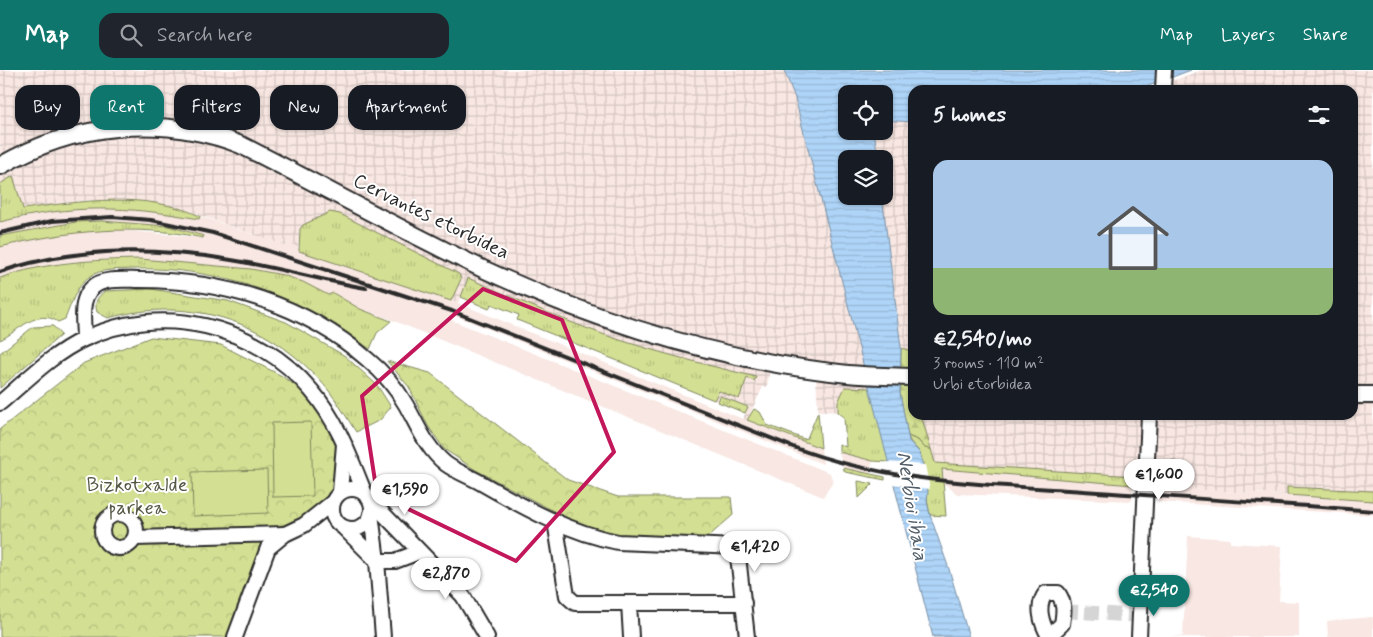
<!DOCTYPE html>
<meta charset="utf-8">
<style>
body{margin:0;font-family:Mynerve,sans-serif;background:#20242c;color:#f1f3f6;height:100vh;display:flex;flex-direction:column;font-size:19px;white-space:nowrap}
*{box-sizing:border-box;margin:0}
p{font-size:16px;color:#9ea1a6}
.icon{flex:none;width:28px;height:28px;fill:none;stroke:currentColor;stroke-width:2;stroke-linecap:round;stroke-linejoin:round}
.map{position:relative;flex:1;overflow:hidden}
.details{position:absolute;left:908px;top:15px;width:450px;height:335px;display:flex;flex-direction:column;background:#171b24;border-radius:15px;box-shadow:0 1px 4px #0004}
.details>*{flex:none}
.banner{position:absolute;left:15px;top:15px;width:475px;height:45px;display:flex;gap:10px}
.tools{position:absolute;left:838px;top:15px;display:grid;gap:10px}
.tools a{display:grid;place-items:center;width:55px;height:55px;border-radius:10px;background:#171b24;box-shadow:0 1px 4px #0004;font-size:25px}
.price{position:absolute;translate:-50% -42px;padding:0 11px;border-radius:18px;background:#fff;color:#222;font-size:16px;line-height:32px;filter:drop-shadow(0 1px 2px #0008)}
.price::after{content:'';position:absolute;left:50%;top:30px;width:15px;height:11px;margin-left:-8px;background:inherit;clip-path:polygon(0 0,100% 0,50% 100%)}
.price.current{background:#0f766e;color:#fff}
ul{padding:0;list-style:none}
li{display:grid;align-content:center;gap:10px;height:265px;padding:0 25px}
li+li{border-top:1px solid #363941}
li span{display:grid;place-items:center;height:155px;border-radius:15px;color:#555}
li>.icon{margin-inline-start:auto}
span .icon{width:90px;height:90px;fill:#fffc;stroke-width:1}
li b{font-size:21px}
h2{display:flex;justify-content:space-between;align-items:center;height:60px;padding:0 25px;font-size:21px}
.pill{padding:0 18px;border-radius:15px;background:#171b24;box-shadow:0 1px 4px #0004;font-size:18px;line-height:45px}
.pill.current{background:#0f766e;color:#fff}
header{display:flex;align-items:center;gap:30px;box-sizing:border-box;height:70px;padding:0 25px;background:#0f766e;color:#fff}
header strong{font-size:24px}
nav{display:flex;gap:28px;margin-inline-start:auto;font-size:18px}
.search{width:350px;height:45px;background:#20242c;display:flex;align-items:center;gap:12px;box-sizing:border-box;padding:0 18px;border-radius:15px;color:#9ea1a6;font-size:19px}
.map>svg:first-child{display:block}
</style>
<header>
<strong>Map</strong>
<div class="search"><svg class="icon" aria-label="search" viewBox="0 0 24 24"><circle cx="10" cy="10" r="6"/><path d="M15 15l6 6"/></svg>Search here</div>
<nav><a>Map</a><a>Layers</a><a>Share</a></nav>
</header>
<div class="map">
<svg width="1373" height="567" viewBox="0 0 1373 567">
<defs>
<pattern id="industrial-grid" width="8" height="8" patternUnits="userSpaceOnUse" patternTransform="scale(1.25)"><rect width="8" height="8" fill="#f8e7e2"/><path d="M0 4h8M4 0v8" fill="none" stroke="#d5c6c2"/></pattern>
<pattern id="grass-tufts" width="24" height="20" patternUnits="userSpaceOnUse" patternTransform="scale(1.25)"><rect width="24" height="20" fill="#d3df92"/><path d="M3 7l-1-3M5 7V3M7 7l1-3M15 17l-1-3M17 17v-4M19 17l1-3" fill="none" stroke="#b5c07e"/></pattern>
<pattern id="forest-firs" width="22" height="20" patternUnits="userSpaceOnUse" patternTransform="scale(1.25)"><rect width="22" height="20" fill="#d3df92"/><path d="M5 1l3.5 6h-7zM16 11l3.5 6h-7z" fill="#b5c07e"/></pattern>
<pattern id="park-crowns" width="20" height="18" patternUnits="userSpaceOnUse" patternTransform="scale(1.25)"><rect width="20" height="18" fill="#d3df92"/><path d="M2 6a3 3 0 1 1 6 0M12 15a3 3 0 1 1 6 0" fill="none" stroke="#b5c07e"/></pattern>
<pattern id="garden-dots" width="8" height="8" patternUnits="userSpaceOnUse" patternTransform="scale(1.25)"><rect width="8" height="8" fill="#d3df92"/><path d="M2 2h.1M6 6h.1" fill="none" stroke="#b5c07e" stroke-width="1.8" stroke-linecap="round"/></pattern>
<pattern id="water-rules" width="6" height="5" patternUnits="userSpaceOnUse" patternTransform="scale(1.25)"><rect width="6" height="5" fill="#aed4f7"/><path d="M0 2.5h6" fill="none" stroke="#96b6d4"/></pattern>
</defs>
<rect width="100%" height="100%" fill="#fff"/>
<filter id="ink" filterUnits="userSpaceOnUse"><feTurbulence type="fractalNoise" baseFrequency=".02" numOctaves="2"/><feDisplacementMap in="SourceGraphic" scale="10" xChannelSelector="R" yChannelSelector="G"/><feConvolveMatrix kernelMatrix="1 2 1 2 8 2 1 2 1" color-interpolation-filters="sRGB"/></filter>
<g filter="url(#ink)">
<g fill="#f8e7e2">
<polygon points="87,137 148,140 199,149 200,146 286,176 287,172 298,177 299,181 458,233 743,349 821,378 823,394 454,245 451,250 830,403 833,412 823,427 392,250 360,239 333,223 328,225 303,212 283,205 251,199 140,189 98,190 64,193 0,208 0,177 47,166 86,161 121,160 203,168 204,166 168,156 101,151 76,152 0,166 0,152 58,140"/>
<polygon points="839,382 873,391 869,404 843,398"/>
<polygon points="941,399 1133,415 1132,431 957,424 946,415 942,415"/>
<polygon points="1159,417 1373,431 1373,445 1158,432"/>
<polygon points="1188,466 1230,469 1230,473 1282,476 1279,531 1299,532 1299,567 1169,567 1183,566"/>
<polygon points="1373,547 1373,567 1328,567 1327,551"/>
</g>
<g fill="url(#industrial-grid)">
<polygon points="0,0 784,0 795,28 870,318 845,317 838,332 838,342 818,341 816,307 770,300 767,317 763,317 747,350 743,349 748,337 721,326 718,332 714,330 719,320 747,308 756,307 685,290 622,271 565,250 468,208 458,233 451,231 461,209 300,159 298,177 287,172 286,176 191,142 160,135 89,130 23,139 13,106 0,114"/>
<polygon points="1202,0 1373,0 1373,421 1288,417 1287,425 1171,418 1133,415 1134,407 935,393 921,345 1352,345 1352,20 1147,20"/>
<polygon points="884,50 912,52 912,281 901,278 882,126 884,89 878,89 874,61 884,61"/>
</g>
<g fill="url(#grass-tufts)" stroke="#7f855e">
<path d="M13 106 23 139C81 131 145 121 200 146L199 149C128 136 71 134 0 152V114Z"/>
<polygon points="330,142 340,144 459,204 461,209 451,231 299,181 300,159 303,155"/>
<path d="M101 151 168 156 204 166 203 168C135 153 66 161 0 177V166L76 152Z"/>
<path d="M140 189 251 199 283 205 303 212 328 225 333 223 360 239 391 251 377 263 370 279C301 228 221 196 133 199 119 200 101 198 89 207 76 216 71 235 65 249L58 252C37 237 18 262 0 270V208C45 192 93 190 140 189Z"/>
<path d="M468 208C519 230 570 254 623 271 667 285 711 296 756 307L754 311 747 308 739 329 719 321 714 330 517 250 519 245 491 234 489 239 461 227Z"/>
<path d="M151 219 228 231 286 252 345 286 377 315 391 337 380 350 356 362C347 348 339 334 329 321 273 252 193 225 108 248L97 242C94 232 97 227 105 221Z"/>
<polygon points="53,256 61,265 0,318 0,283 33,257"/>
<polygon points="845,317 870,318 889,392 873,391 839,382 839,374 846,377 844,347 838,342 838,332"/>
<polygon points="720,326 748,337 745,343 718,332"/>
<polygon points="754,339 760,342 767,355 804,369 807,368 818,342 821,378 747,350"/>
<path d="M908 366 918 370 925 378 931 379 935 393 1134 406 1133 415 942 399 946 446 930 445C925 425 927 406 921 386 919 378 910 375 908 366Z"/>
<polygon points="1159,404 1171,404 1171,418 1159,417"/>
<polygon points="858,411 873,414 859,428"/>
<polygon points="1287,417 1373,421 1373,431 1287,425"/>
</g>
<polygon fill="url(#forest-firs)" stroke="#7f855e" points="901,278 912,281 912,345 921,345 931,379 925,378 918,370 908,366 900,323"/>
<g fill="url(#park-crowns)" stroke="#7f855e">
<polygon points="151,267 221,275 282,306 310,326 337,365 341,400 330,426 302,448 269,464 230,567 0,567 0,359 84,293"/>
<polygon points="387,291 430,303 568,410 618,427 731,427 733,445 708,467 666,469 616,464 574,452 474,399 444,379 428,356 409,317"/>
</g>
<polygon fill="url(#garden-dots)" stroke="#7f855e" points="843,398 885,407 885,410 845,402"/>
<g fill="#d3df92" stroke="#7f855e">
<polygon points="311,352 313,426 273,427 272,353"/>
<polygon points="267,400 268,443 193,446 192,402"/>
</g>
<polygon fill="url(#water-rules)" stroke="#7a90a5" points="784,0 1191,0 1138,20 912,20 912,52 884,50 884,24 846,24 846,61 874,61 878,89 846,89 846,126 882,126 901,278 900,323 909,371 920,383 928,421 927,431 930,445 949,499 969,567 933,567 795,28"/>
<polygon fill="#fff" points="886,392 925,395 930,419 892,414"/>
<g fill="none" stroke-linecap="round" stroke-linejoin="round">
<polyline stroke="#d5d5d5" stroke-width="14" stroke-dasharray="14 7" stroke-linecap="butt" points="1064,541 1140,546"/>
<g stroke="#2b2b2b" stroke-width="18">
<g id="minor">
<polyline points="1163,20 1164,0"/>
<path d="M84 268C84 253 79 230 92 218 103 207 126 210 140 210 222 210 304 234 367 289 383 302 396 317 406 335 418 356 426 378 446 394 457 402 471 407 483 414 525 438 570 463 618 472L737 477 747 567"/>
<path d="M0 333C27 310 52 284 84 269 161 232 257 255 311 320 337 350 350 387 365 424"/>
<polyline points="1146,400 1173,400"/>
<circle cx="352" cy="439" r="20"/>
<polyline points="340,422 344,374"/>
<polyline points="370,430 463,526 487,567"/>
<circle cx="119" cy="461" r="17"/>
<polyline points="555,451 567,526 575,533 744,533"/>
<polyline points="344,458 377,491 371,444"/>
<polyline points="135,468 285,464"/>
<path d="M1046 523H1058C1065 533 1064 542 1062 554L1049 566C1041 553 1036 535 1046 523Z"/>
<polyline points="629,533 631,567"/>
<polyline points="235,567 268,478 285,464 304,455 333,432"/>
<polyline points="383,567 377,491 395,491 419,482"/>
<polyline points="1139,567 1149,345"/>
</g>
</g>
<g stroke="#2b2b2b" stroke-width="20">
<g id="tertiary">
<path d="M0 96C74 53 161 44 241 75 322 116 401 160 483 199 598 252 722 291 848 304 869 306 891 306 912 307"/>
<polyline points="1352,325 1373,325"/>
</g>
</g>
<use href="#minor" stroke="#fff" stroke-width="14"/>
<use href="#tertiary" stroke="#fff" stroke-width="16"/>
<g stroke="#2b2b2b" stroke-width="4">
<path d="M0 163 52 151 112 147 151 150 213 163 452 241 793 377C882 411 974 414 1068 420 1170 427 1271 433 1373 441"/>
<path d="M0 202C73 177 149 177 225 189 272 196 318 210 366 218"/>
</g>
</g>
</g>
<path fill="none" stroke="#c2185b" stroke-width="4" stroke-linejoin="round" d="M483 219 562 250 614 382 516 491 377 424 362 326Z"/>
<g text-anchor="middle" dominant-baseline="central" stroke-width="4" stroke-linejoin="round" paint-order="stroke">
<g font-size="20" fill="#2b2b2b" stroke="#fff">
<text transform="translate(431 147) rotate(26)">Cervantes etorbidea</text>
</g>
<g font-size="20" fill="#555845" stroke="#fff">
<text x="137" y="415">Bizkotxalde<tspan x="137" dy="23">parkea</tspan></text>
</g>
<g font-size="21" font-style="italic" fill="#525e68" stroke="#fff">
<text transform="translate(912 436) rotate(81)">Nerbioi ibaia</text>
</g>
</g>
</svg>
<div class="tools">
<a><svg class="icon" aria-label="locate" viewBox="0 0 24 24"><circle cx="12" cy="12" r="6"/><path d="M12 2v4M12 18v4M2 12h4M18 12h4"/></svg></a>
<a><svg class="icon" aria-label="layers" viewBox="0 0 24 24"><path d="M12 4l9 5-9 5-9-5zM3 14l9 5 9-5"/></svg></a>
</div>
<b class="price" style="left:1159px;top:431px">€1,600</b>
<b class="price" style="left:405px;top:446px">€1,590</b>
<b class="price" style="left:755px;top:503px">€1,420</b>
<b class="price" style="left:446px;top:530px">€2,870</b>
<b class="price current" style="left:1154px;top:547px">€2,540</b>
<div class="banner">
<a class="pill">Buy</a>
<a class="pill current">Rent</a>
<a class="pill">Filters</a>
<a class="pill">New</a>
<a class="pill">Apartment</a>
</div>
<section class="details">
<h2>5 homes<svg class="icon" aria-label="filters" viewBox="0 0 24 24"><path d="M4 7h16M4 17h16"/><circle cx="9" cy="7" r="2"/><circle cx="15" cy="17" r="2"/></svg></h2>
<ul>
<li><span style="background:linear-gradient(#a9c7e8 70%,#8fb573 0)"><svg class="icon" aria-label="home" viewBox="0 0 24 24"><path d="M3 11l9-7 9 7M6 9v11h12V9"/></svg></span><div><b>€2,540/mo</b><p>3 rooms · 110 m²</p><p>Urbi etorbidea</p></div></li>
</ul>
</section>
</div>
